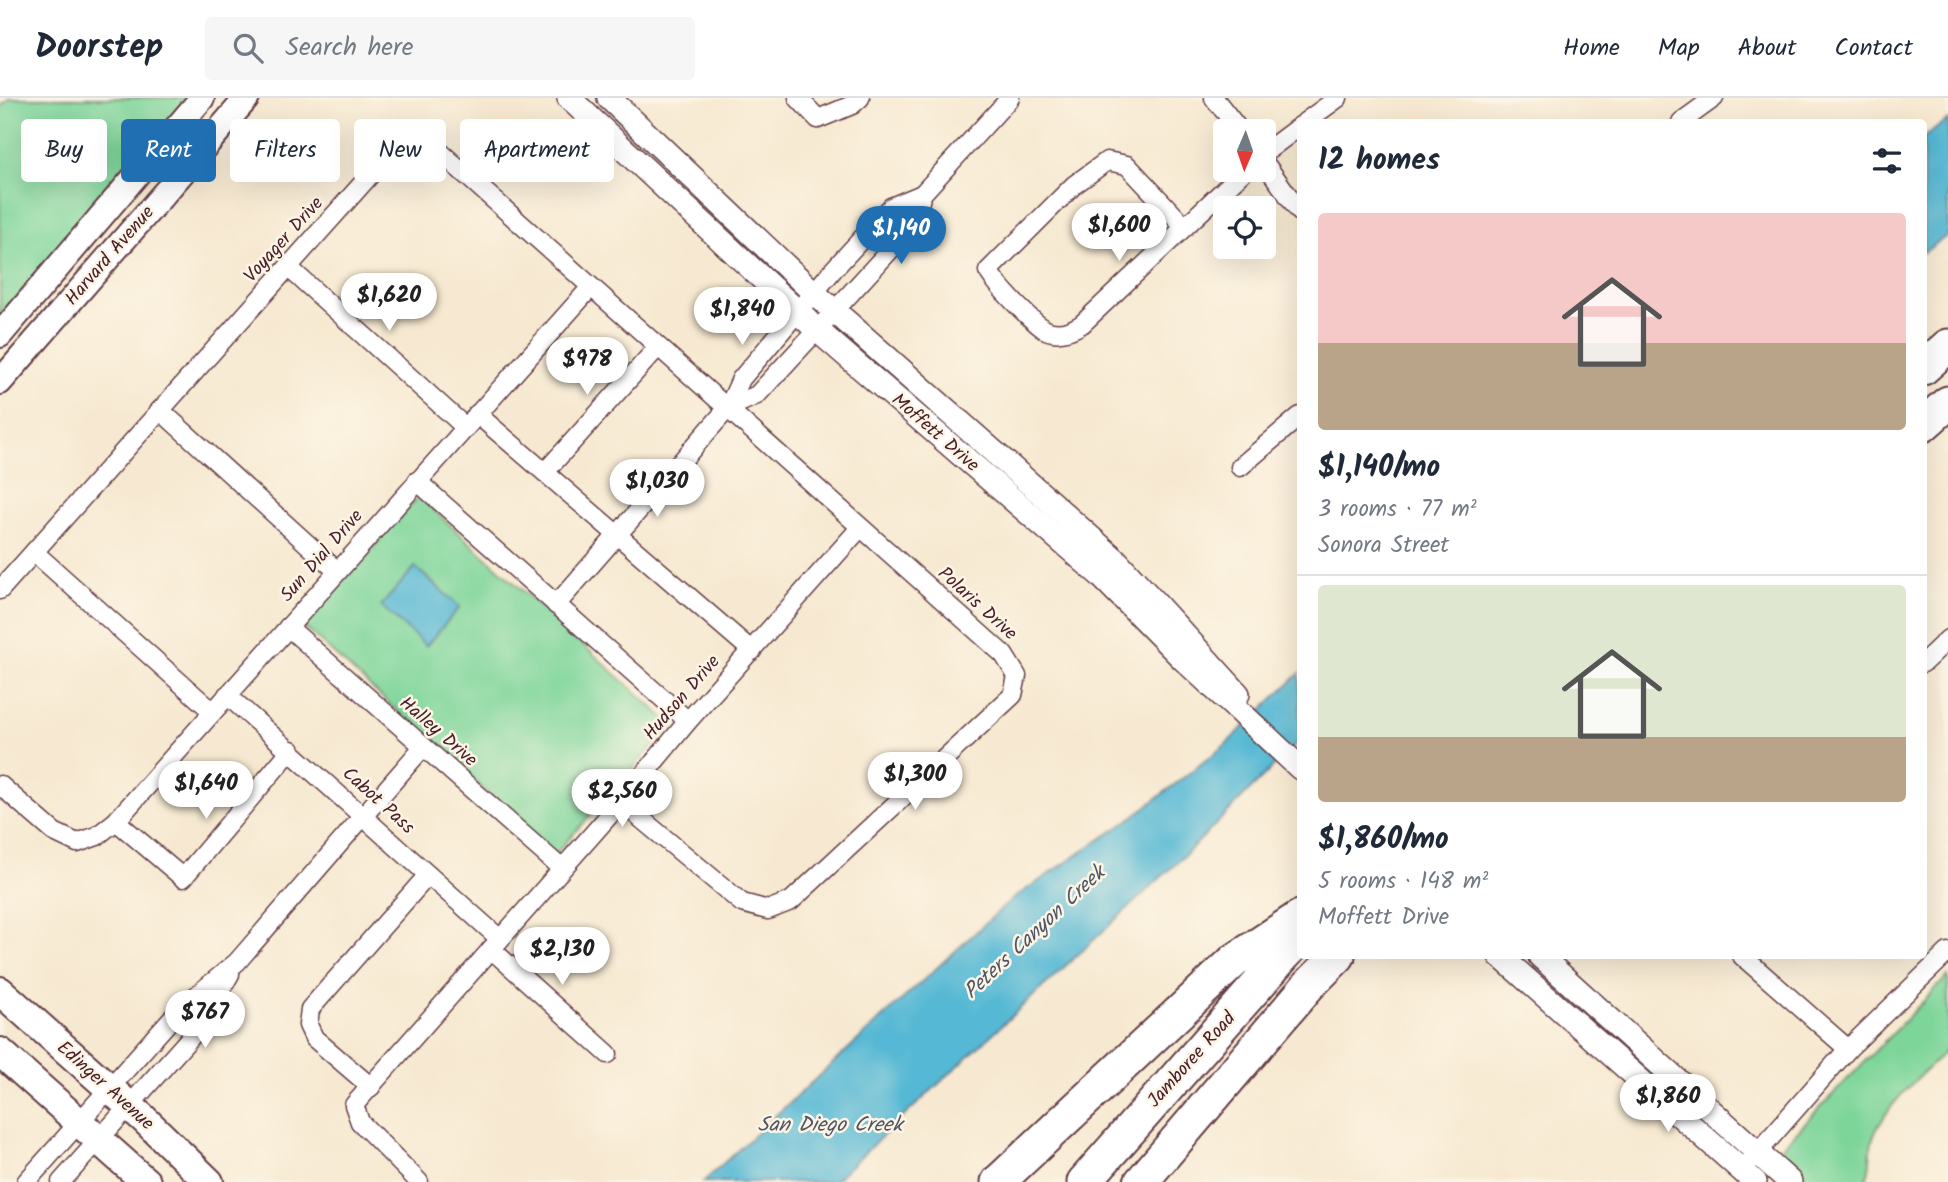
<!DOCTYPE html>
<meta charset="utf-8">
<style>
body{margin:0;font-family:Kalam,sans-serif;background:#f6f6f7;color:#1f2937;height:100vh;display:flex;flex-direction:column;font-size:26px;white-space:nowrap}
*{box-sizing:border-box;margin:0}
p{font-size:23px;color:#747a83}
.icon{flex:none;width:38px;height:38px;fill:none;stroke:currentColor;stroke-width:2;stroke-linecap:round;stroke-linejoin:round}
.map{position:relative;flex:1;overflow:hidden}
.panel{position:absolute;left:1297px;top:21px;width:630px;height:840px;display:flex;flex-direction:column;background:#fff;border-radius:7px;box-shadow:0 7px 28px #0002}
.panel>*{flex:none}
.banner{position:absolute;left:21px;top:21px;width:665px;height:63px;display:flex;gap:14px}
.needle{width:46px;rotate:182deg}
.fabs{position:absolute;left:1213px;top:21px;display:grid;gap:14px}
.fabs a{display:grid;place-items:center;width:63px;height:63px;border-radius:7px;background:#fff;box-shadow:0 7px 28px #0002;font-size:35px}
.price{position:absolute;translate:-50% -60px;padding:0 16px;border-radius:24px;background:#fff;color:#222;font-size:23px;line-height:46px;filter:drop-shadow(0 2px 4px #0008)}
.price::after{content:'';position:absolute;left:50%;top:42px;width:21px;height:16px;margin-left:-10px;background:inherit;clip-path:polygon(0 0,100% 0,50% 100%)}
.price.active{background:#1f6fb2;color:#fff}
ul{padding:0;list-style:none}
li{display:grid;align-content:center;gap:14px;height:371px;padding:0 21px}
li+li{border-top:2px solid #e0e1e3}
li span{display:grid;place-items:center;height:217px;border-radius:7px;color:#555}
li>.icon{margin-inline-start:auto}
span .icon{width:126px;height:126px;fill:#fffc;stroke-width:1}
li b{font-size:30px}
h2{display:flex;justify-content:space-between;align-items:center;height:84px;padding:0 21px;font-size:30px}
.tag{padding:0 24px;border-radius:7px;background:#fff;box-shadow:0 7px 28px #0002;font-size:24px;line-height:63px}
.tag.active{background:#1f6fb2;color:#fff}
header{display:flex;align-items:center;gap:42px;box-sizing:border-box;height:98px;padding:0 35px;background:#fff;border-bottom:2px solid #e0e1e3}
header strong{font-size:33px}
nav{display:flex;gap:38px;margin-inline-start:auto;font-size:24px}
.search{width:490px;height:63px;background:#f6f6f7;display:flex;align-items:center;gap:18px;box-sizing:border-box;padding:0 24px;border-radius:7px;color:#747a83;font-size:26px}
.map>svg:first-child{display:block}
</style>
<header>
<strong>Doorstep</strong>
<div class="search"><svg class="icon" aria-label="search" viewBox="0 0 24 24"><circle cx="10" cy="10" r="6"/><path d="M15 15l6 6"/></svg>Search here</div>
<nav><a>Home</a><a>Map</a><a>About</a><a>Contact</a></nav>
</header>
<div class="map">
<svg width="1948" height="1084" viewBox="0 0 1948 1084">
<rect width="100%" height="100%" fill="#fcf5e5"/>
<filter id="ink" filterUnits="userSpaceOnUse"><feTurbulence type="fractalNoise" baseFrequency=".0143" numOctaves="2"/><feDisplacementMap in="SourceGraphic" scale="14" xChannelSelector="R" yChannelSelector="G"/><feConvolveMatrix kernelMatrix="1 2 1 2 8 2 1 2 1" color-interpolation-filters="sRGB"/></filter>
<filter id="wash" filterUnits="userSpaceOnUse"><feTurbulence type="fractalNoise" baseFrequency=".00686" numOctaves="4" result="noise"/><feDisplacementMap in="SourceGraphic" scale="28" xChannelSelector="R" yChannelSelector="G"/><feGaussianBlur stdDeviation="1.57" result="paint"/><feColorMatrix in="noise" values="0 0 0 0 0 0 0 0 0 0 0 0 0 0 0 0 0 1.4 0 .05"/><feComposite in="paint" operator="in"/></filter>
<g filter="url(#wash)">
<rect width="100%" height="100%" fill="#f7e9d1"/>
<g fill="#7dd59a" stroke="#647a62" stroke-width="2">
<polygon points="9,0 191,0 0,220 0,10"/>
<polygon points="419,399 672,627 555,756 302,527"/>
<path d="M1948 878V951C1920 978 1890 1002 1874 1037 1867 1053 1874 1069 1864 1084H1803L1774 1057Z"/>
</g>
<g fill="#55b8d4" stroke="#506c80" stroke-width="2">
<polygon points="1948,22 1948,137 1923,155 1923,40"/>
<polygon points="415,469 460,509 426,548 381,508"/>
<polygon points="1300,575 1300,642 1184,758 833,1084 703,1084 1011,802 1133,719 1224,648"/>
</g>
</g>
<g filter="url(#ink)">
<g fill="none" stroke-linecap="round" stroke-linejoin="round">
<g stroke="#643d44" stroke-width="21">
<g id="minor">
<polyline points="798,0 818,21 852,7 860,0"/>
<polyline points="1214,0 1240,33"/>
<polyline points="1305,24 1338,0"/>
<polyline points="1681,24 1714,0"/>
<polyline points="1264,55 1300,28"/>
<polyline points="1264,64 1300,114"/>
<path d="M1185 129 1127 67 1107 63 1074 87 988 173C999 190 1028 220 1044 231 1056 238 1071 233 1082 226L1245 72"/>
<polyline points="288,169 465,329"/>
<polyline points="728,310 757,297 817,232 913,127 922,96 1010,0"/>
<polyline points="160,312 336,472"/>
<polyline points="477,316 752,553"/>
<polyline points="1240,369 1300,318"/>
<polyline points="545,374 658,249"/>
<polyline points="417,383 688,623"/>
<polyline points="34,454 213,614"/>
<polyline points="0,492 396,48 416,47 438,52 1004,557 1017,578 1013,597 791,803 768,812 742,805 621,704"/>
<polyline points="556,507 728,310 741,281 833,172 891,109 922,96"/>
<polyline points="288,529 561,770"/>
<polyline points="1923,565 1948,541"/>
<polyline points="227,597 500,841"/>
<polyline points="0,687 54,734 77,745 97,738 116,723 591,189"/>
<polyline points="116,723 183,780 291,652"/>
<polyline points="491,851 608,956"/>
<polyline points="1742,858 1848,951"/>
<polyline points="371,989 314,940 308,927 310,911 428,777"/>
<polyline points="1751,1062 1848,951 1948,854"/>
<polyline points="26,1084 180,911 237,864 423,649"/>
<polyline points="61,1084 198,931 230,876"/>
<polyline points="419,1084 360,1024 354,1007 621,704 688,623 860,430"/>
</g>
</g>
<g stroke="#643d44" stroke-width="26">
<g id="tertiary">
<polyline points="569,0 817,232 1100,477 1182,560 1300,670"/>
<polyline points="609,0 813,194 1116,462 1238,596"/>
<polyline points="1500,858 1755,1084"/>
<polyline points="1540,858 1790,1084"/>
</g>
</g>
<g stroke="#643d44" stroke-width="28">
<g id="secondary">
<polyline points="0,237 202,0"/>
<polyline points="0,284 247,0"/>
</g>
</g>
<g stroke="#643d44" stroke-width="32">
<g id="primary">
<polyline points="0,893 144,1021 209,1084"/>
<polyline points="0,954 146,1084"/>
</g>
</g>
<g stroke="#643d44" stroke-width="37">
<g id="motorway">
<polyline points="1923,270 1948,248"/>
<polyline points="1923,327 1948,305"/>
<polyline points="998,1084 1234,863 1300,819"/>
<polyline points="1084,1084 1300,839"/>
<polyline points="1141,1084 1308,888 1338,858"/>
</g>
</g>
<use href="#minor" stroke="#fff" stroke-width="18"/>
<use href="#tertiary" stroke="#fff" stroke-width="23"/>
<use href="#secondary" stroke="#fff" stroke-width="24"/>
<use href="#primary" stroke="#fff" stroke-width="28"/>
<use href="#motorway" stroke="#fff" stroke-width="33"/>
</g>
</g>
<g text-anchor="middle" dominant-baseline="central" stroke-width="5" stroke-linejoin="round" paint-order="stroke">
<g font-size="19" fill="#4a1f2b" stroke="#fcf5e5">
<text transform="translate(284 142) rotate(-48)">Voyager Drive</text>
<text transform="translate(110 158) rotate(-49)">Harvard Avenue</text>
<text transform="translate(935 335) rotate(41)">Moffett Drive</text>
<text transform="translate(322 458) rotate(-49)">Sun Dial Drive</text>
<text transform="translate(977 506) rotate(42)">Polaris Drive</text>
<text transform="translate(682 600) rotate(-49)">Hudson Drive</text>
<text transform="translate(438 634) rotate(41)">Halley Drive</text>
<text transform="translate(378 703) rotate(42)">Cabot Pass</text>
<text transform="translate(1192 962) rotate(-48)">Jamboree Road</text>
<text transform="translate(105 988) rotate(42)">Edinger Avenue</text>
</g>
<g font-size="21" font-style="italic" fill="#4e5566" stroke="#fcf5e5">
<text transform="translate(1035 835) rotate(-43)">Peters Canyon Creek</text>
<text x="830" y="1027">San Diego Creek</text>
</g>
</g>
</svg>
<div class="fabs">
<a><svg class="needle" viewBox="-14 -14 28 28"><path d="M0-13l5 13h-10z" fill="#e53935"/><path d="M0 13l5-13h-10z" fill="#747a83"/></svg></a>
<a><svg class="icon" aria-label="locate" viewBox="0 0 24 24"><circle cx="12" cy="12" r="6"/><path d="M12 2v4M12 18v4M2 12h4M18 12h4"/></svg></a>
</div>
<b class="price" style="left:1119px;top:165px">$1,600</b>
<b class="price active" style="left:901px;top:168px">$1,140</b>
<b class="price" style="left:389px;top:235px">$1,620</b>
<b class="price" style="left:742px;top:249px">$1,840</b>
<b class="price" style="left:587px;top:299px">$978</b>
<b class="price" style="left:657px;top:421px">$1,030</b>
<b class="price" style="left:915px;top:714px">$1,300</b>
<b class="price" style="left:206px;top:723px">$1,640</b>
<b class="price" style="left:622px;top:731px">$2,560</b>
<b class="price" style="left:562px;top:889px">$2,130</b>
<b class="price" style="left:205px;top:952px">$767</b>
<b class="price" style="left:1668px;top:1036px">$1,860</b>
<div class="banner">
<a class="tag">Buy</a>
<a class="tag active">Rent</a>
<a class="tag">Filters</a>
<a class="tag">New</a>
<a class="tag">Apartment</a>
</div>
<section class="panel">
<h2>12 homes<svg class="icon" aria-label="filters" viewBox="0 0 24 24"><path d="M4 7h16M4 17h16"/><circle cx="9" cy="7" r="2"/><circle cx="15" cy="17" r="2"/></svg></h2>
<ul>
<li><span style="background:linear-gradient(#f6c9c9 60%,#b9a48a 0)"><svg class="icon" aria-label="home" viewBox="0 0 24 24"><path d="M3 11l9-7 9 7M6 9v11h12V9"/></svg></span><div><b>$1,140/mo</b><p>3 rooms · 77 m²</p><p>Sonora Street</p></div></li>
<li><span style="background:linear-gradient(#dfe7d0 70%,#b9a48a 0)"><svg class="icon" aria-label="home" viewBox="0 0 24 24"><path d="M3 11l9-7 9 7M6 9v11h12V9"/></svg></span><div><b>$1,860/mo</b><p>5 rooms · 148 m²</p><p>Moffett Drive</p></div></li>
</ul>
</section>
</div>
